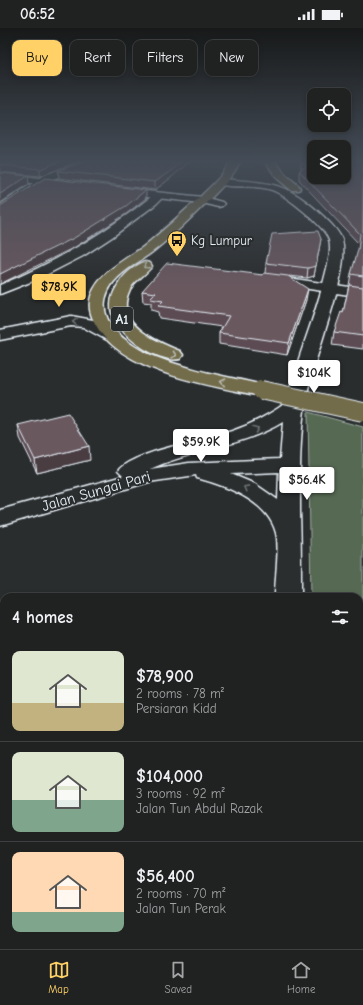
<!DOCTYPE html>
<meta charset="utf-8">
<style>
body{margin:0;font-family:"Comic Neue",sans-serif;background:#2d2f2f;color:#f1f3f6;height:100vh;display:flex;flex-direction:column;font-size:15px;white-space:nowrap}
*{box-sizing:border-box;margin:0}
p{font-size:13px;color:#a2a4a5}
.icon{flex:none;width:22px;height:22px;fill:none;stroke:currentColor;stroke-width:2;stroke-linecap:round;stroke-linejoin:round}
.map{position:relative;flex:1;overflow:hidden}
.sheet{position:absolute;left:0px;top:565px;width:363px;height:356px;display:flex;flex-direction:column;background:#202222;border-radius:12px 12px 0 0;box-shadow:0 2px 6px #0003,0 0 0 1px #3d3f40}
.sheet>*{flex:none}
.banner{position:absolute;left:12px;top:12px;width:339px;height:36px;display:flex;gap:8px}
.tools{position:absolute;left:307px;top:60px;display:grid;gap:8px}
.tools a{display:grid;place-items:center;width:44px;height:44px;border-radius:8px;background:#202222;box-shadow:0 2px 6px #0003,0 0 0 1px #3d3f40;font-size:20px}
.price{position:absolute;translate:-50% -34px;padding:0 9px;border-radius:4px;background:#fff;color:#222;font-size:13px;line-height:26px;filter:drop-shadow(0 1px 2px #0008)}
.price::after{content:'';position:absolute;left:50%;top:24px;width:12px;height:9px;margin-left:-6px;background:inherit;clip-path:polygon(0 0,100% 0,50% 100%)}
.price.current{background:#ffd166;color:#111}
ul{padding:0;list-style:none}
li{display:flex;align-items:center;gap:12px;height:100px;padding:0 12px}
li+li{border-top:1px solid #3d3f40}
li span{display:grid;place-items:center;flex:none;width:112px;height:80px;border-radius:8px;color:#555}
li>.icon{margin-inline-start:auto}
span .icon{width:48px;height:48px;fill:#fffc;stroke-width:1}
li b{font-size:17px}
h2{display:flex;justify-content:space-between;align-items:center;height:48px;padding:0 12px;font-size:17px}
.pill{padding:0 14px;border-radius:8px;background:#202222;box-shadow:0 2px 6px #0003,0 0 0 1px #3d3f40;font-size:14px;line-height:36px}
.pill.current{background:#ffd166;color:#111}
.status{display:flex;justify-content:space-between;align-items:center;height:28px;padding:0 20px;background:#202222;direction:ltr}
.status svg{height:11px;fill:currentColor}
.tab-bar{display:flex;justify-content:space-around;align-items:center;height:56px;border-top:1px solid #3d3f40;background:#202222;font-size:11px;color:#a2a4a5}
.tab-bar a{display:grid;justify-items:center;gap:2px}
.tab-bar .current{color:#ffd166}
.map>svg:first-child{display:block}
</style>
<div class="status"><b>06:52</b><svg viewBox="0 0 49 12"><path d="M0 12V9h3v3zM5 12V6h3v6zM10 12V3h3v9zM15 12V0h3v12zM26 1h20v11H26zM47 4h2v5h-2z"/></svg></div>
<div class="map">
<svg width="363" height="921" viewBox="0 0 363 921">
<rect width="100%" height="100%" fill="#2a2d2e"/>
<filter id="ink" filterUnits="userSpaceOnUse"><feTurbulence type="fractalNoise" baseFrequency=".025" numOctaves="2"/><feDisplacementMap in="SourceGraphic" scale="8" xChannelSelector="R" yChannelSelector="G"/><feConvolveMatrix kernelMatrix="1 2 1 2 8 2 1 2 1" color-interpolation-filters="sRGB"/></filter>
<g filter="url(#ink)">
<polygon fill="#576953" stroke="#a0ada6" points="308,384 363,399 363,921 316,921 316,917 359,917 359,569 311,569"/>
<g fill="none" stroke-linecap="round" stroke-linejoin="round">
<g stroke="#e8f1f8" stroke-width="3">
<g id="street">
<polygon points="85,132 98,132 96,134 53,151 4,184 0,186 0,177 45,147"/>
<path d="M156 167 160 168 162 170 156 176 112 209 83 228 38 251 0 266V257C42 240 81 219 118 193 130 185 141 177 152 168Z"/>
<polygon points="267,247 363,261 363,269 262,254 260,251 262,248"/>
<polygon points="71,288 93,292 117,305 119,308 117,311 111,313 105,311 83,299 71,298 0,312 0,302"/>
<polygon points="4,584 4,604 0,605 0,585"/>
</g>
</g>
<g stroke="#e8f1f8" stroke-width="3">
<g id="secondary">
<polygon points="0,145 70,154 75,157 70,160 0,151"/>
<path d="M222 151C270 155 286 153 323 188 330 195 339 203 342 212 348 234 332 281 325 303 318 327 309 351 305 376 299 412 300 448 300 484 301 513 301 541 301 569H275C275 552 279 526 277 510 272 474 227 458 197 450L196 447 149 454 0 498V482L123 448 118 443C131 424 208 411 232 403 252 396 269 387 286 375 296 332 315 291 325 248 328 236 332 223 329 212 325 198 286 167 272 162 255 156 236 161 218 156L217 154 218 152ZM283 394 280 431 189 435 150 441C193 421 242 419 283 394ZM279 444 278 472 255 456 231 446Z"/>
<polygon points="116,160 203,169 222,174 224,176 222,178 218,179 202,175 112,165 110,163 112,161"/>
<polygon points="263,917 301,917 302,921 262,921"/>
</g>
</g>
<g stroke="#e8f1f8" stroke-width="3">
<g id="primary">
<path d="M231 132H241C233 149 220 161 207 174 189 192 171 210 151 225 136 236 116 246 108 263 93 295 131 319 156 329 192 343 230 349 267 358L270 362 267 366 261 368C213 358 127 345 99 302 92 291 87 281 91 268 99 245 124 232 143 219 163 203 181 186 200 169 212 157 224 147 231 132Z"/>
<polygon points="264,132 274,132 286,147 299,158 300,160 299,162 291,162 278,151"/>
<path d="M145 234 150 235 152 238C145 248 132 253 128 266 116 297 158 314 180 323L183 327 180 331C158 336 109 302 111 277 111 267 116 260 121 252 126 245 137 236 145 234Z"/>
</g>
</g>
<use href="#street" fill="#2a2d2e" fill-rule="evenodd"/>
<use href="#secondary" fill="#2a2d2e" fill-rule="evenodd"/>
<use href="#primary" fill="#736c4b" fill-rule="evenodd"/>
<g stroke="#e8f1f8" stroke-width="20" stroke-linecap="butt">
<polyline id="primary-bridge" points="261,362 363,384"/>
</g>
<use href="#primary-bridge" stroke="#736c4b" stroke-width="18"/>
</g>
<g fill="#5b4c52" stroke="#e8f1f8">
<polygon points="0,132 82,132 40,148 0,144"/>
<polygon points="363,132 363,321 332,317 334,304 343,285 349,257 351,246 358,224 359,216 299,152 299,143 301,142 301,135"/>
<polygon points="58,143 172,149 155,162 59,150"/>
<polygon points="319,221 314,248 307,250 289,248 306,272 287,327 219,316 219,305 222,299 159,290 158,284 151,282 151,275 143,274 142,263 263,247 265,245 266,235"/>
<polygon points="18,397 90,432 37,445 20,410"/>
</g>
<g fill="#4a3e42" stroke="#e8f1f8">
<polygon points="63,132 82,132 40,148 40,141"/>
<polygon points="183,132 191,132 172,149 155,162 155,154"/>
<polygon points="28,148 29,156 0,175 0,166"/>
<polygon points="146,162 146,170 126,186 75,219 0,256 0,246"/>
<polygon points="321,211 314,248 307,250 308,240"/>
<polygon points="308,261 306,272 287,327 289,315"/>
<polygon points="89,418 90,432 37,445 35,432"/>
</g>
<g fill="#6a585f" stroke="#e8f1f8">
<polygon points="0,132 63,132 40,141 0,137"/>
<polygon points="87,132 183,132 172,142 155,154 58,143"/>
<polygon points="305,132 314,132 314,149 344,149 344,132 363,132 363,248 351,246 358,222 360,206 299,143 309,136 301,135"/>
<polygon points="0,145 28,148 0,166"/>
<polygon points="45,150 146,162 126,178 74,210 0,246 0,178"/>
<polygon points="318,203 321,211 316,238 308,240 266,235 272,206"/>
<polygon points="167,235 263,247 264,245 288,248 308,261 289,315 219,305 229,288 158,278 163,273 150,271 156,265 142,263"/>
<polygon points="349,257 363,259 363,308 334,304 341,284 343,285"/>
<polygon points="68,385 89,418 35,432 18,397"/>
</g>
<defs><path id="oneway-chevron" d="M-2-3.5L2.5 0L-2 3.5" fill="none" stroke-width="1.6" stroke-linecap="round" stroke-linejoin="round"/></defs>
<g stroke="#b9bcb3">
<use href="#oneway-chevron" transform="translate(146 238) rotate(145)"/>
<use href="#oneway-chevron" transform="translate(174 327) rotate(19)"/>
<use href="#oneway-chevron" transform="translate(223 354) rotate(-168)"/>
</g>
<g stroke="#6c7275">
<use href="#oneway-chevron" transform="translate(75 294) rotate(-177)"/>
<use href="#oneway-chevron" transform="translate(256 401) rotate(-22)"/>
<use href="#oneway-chevron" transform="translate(246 460) rotate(-151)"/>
</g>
</g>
<linearGradient id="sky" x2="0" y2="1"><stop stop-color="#171919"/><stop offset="0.51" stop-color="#444c57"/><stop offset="1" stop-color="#444c57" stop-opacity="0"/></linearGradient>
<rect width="363" height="261" fill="url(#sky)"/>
<defs>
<g id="bus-pin" transform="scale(1)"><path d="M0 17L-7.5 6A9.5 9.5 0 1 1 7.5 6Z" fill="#ffd166" stroke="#2a2d2e"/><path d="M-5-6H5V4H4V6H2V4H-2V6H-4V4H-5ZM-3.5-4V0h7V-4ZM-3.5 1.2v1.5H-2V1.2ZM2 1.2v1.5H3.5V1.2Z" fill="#111"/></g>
</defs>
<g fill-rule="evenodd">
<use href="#bus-pin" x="177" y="212"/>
</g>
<g text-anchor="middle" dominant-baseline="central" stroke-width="4" stroke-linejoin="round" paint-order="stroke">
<g font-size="13" fill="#e8f1f8" stroke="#2a2d2e" text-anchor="start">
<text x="191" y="212">Kg Lumpur</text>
</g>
<rect fill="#2a2d2e" stroke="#afb6bb" stroke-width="1" x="111" y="279" width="22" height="24" rx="3"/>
<g font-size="14" font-weight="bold" fill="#e8f1f8">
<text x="122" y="291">A1</text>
</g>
<g font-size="15" fill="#e8f1f8" stroke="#2a2d2e">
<text transform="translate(96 463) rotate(-16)">Jalan Sungai Pari</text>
</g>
</g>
</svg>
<div class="tools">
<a><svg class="icon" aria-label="locate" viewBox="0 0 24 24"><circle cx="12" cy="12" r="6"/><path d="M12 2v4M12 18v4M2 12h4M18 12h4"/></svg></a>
<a><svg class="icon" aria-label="layers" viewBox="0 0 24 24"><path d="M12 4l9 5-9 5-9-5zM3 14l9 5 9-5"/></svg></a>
</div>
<b class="price current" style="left:59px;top:280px">$78.9K</b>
<b class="price" style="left:314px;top:366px">$104K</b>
<b class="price" style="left:201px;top:435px">$59.9K</b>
<b class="price" style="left:307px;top:473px">$56.4K</b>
<div class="banner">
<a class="pill current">Buy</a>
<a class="pill">Rent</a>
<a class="pill">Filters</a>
<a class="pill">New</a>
</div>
<section class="sheet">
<h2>4 homes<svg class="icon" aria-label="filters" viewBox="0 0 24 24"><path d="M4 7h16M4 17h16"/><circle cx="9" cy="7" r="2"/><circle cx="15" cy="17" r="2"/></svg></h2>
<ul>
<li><span style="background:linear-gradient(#dfe7d0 65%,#c2b280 0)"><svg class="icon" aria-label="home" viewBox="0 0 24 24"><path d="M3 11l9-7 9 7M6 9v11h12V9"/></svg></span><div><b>$78,900</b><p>2 rooms · 78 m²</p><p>Persiaran Kidd</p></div></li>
<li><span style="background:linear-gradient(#dfe7d0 60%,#7fa58c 0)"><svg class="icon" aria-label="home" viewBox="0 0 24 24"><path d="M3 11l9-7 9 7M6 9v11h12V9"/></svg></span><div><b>$104,000</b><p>3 rooms · 92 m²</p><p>Jalan Tun Abdul Razak</p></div></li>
<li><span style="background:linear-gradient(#ffd9b3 75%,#7fa58c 0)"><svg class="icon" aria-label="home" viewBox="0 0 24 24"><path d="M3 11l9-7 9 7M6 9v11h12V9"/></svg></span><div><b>$56,400</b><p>2 rooms · 70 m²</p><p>Jalan Tun Perak</p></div></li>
</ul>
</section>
</div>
<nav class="tab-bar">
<a class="current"><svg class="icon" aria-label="map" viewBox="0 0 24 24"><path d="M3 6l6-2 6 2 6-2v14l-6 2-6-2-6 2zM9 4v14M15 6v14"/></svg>Map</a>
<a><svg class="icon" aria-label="saved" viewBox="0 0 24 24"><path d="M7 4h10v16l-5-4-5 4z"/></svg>Saved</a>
<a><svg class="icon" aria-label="home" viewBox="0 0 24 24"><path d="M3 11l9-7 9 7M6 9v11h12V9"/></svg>Home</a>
</nav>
